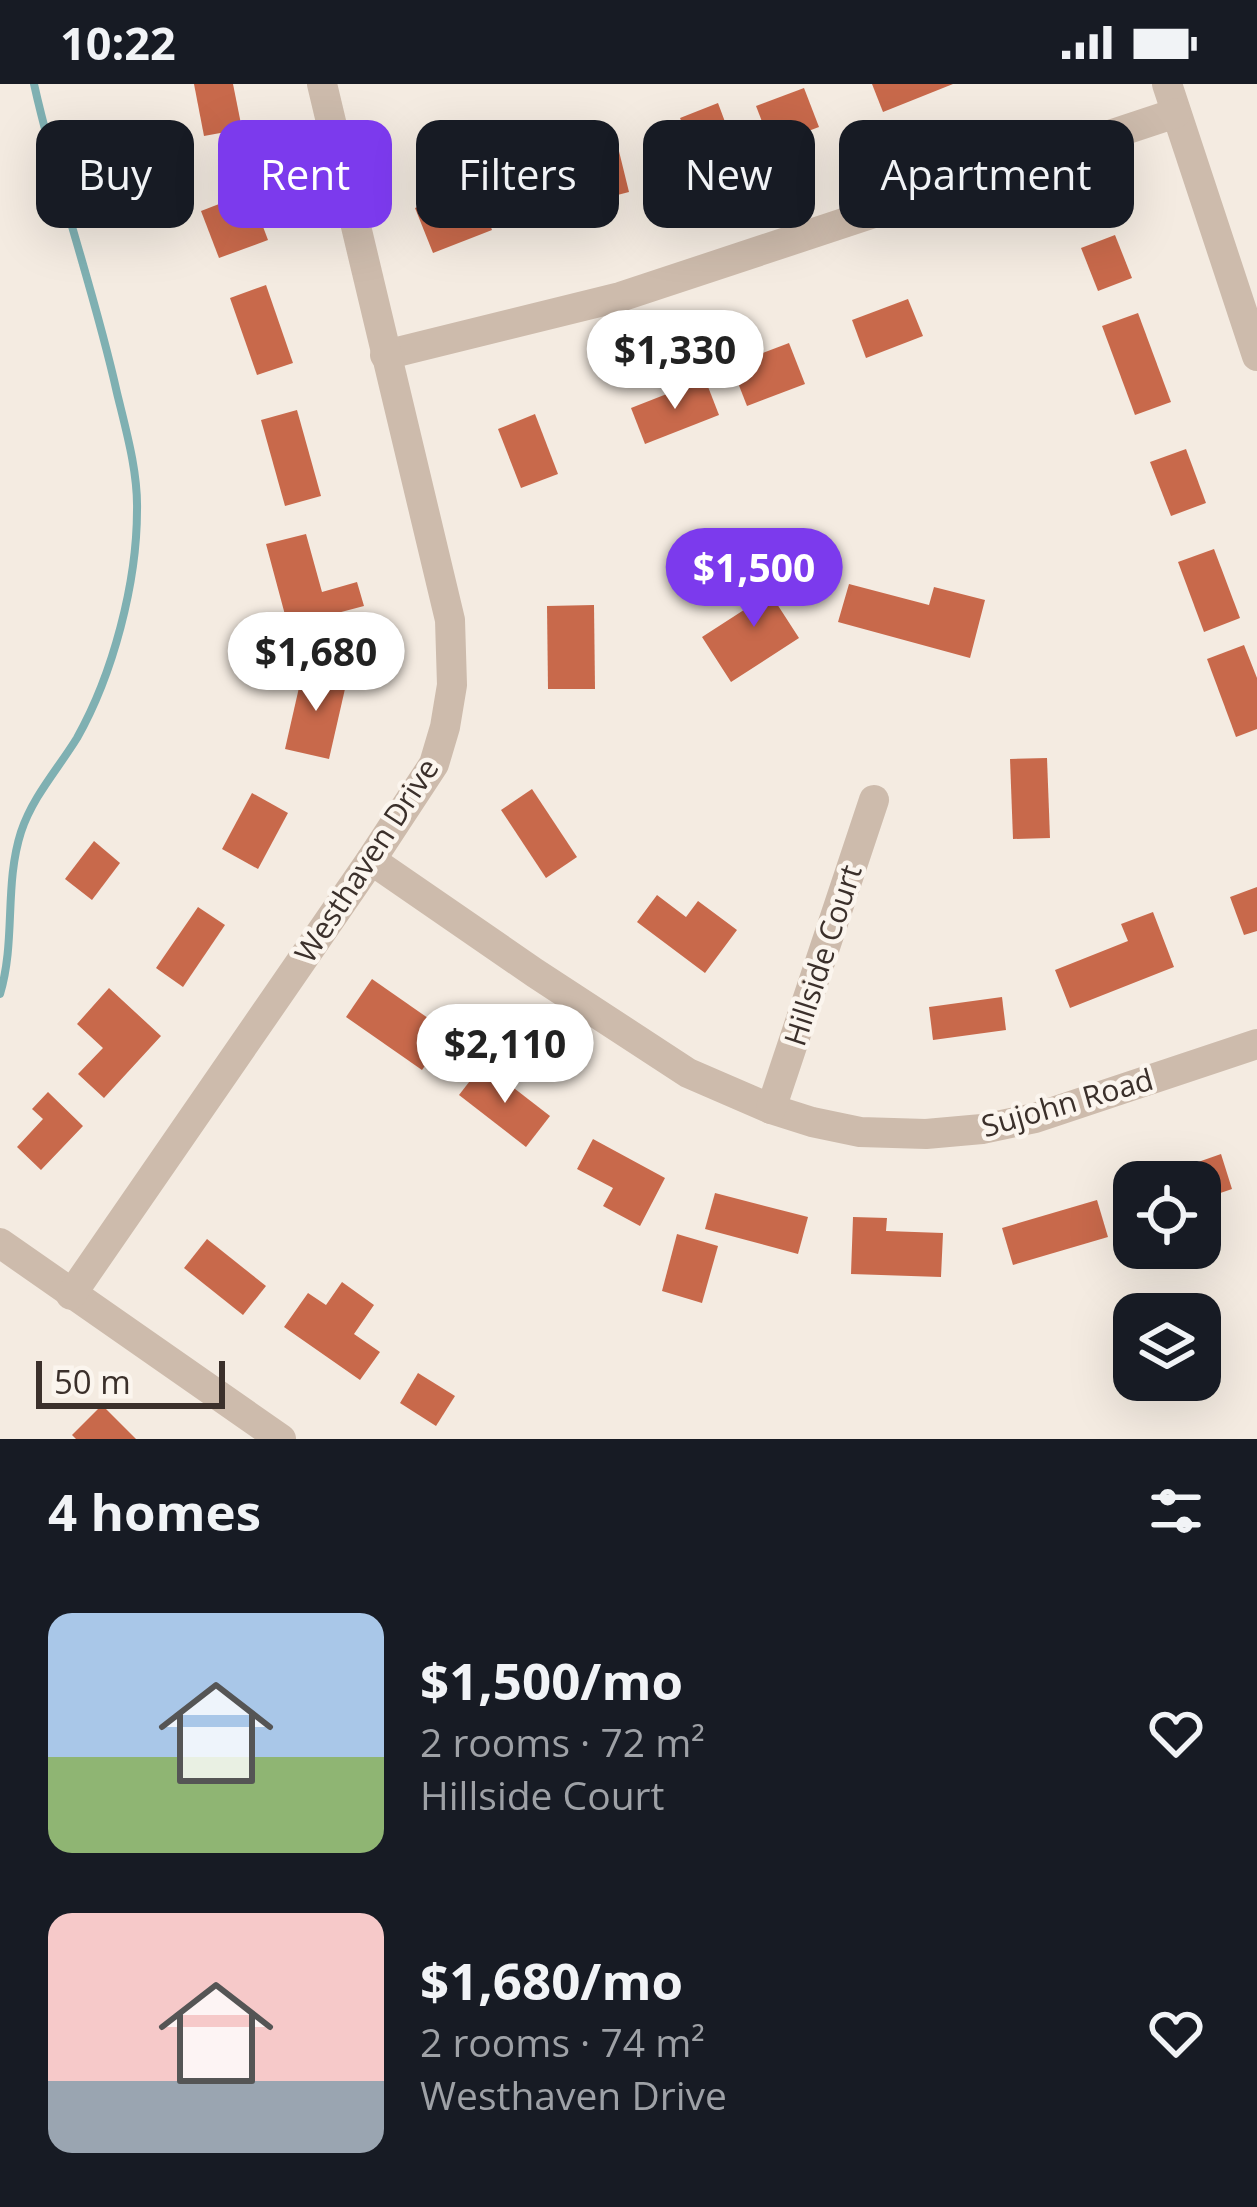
<!DOCTYPE html>
<meta charset="utf-8">
<style>
body{margin:0;font-family:"Open Sans",sans-serif;background:#20242c;color:#f1f3f6;height:100vh;display:flex;flex-direction:column;font-size:45px;white-space:nowrap}
*{box-sizing:border-box;margin:0}
p{font-size:39px;color:#9ea1a6}
.icon{flex:none;width:66px;height:66px;fill:none;stroke:currentColor;stroke-width:2;stroke-linecap:round;stroke-linejoin:round}
.map{position:relative;height:1355px;overflow:hidden}
.details{display:flex;flex-direction:column;background:#171b24;flex:1}
.details>*{flex:none}
.guide{position:absolute;left:36px;top:36px;width:1185px;height:108px;display:flex;gap:24px}
.tools{position:absolute;left:1113px;top:1077px;display:grid;gap:24px}
.tools a{display:grid;place-items:center;width:108px;height:108px;border-radius:24px;background:#171b24;box-shadow:0 12px 48px #0002;font-size:60px}
.scale{position:absolute;left:36px;bottom:30px;width:189px;box-sizing:border-box;padding-left:12px;border:6px solid #3b302b;border-top:0;font-size:33px;line-height:42px;white-space:nowrap;color:#3b302b;-webkit-text-stroke:9px #fbf5ee;paint-order:stroke}
.price{position:absolute;translate:-50% -102px;padding:0 27px;border-radius:42px;background:#fff;color:#222;font-size:39px;line-height:78px;filter:drop-shadow(0 3px 6px #0008)}
.price::after{content:'';position:absolute;left:50%;top:72px;width:36px;height:27px;margin-left:-18px;background:inherit;clip-path:polygon(0 0,100% 0,50% 100%)}
.price.selected{background:#7c3aed;color:#fff}
ul{padding:0;list-style:none}
li{display:flex;align-items:center;gap:36px;height:300px;padding:0 48px}
li span{display:grid;place-items:center;flex:none;width:336px;height:240px;border-radius:24px;color:#555}
li>.icon{margin-inline-start:auto}
span .icon{width:144px;height:144px;fill:#fffc;stroke-width:1}
li b{font-size:51px}
h2{display:flex;justify-content:space-between;align-items:center;height:144px;padding:0 48px;font-size:51px}
.pill{padding:0 42px;border-radius:24px;background:#171b24;box-shadow:0 12px 48px #0002;font-size:42px;line-height:108px}
.pill.selected{background:#7c3aed;color:#fff}
.status{display:flex;justify-content:space-between;align-items:center;height:84px;padding:0 60px;background:#171b24;direction:ltr}
.status svg{height:33px;fill:currentColor}
.map>svg:first-child{display:block}
</style>
<div class="status"><b>10:22</b><svg viewBox="0 0 49 12"><path d="M0 12V9h3v3zM5 12V6h3v6zM10 12V3h3v9zM15 12V0h3v12zM26 1h20v11H26zM47 4h2v5h-2z"/></svg></div>
<div class="map">
<svg width="1257" height="1355" viewBox="0 0 1257 1355">
<rect width="100%" height="100%" fill="#f4ebe1"/>
<g fill="none" stroke-linecap="round" stroke-linejoin="round">
<path stroke="#7fb0b2" stroke-width="8" d="M0 910C16 857 4 801 21 748 33 712 58 685 77 654 113 590 137 499 137 426 138 388 126 346 117 309 94 205 57 104 34 0"/>
</g>
<g fill="#c8694b">
<polygon points="194,0 233,0 242,45 204,52"/>
<polygon points="872,0 953,0 883,28"/>
<polygon points="804,4 819,43 771,61 756,22"/>
<polygon points="718,19 737,70 661,99 646,60 685,46 680,34"/>
<polygon points="616,55 629,108 552,128 543,93 595,80 591,63"/>
<polygon points="475,101 492,146 433,169 415,124"/>
<polygon points="250,108 268,156 219,174 201,127"/>
<polygon points="1115,151 1132,194 1098,207 1081,164"/>
<polygon points="266,201 293,279 257,291 230,214"/>
<polygon points="908,215 923,252 866,274 852,236"/>
<polygon points="1138,229 1171,318 1135,331 1102,242"/>
<polygon points="789,259 805,300 747,322 731,281"/>
<polygon points="705,295 719,331 645,360 631,324"/>
<polygon points="297,326 321,412 285,422 261,336"/>
<polygon points="535,330 558,390 521,404 498,345"/>
<polygon points="1186,365 1206,419 1171,432 1150,378"/>
<polygon points="306,450 322,508 357,498 364,522 288,542 266,460"/>
<polygon points="1214,465 1240,534 1204,548 1178,478"/>
<polygon points="782,485 797,507 777,520 799,554 731,598 702,553 764,513 756,501"/>
<polygon points="849,500 929,521 934,503 985,516 970,574 838,538"/>
<polygon points="594,521 595,605 548,605 547,522"/>
<polygon points="1244,561 1257,594 1257,645 1236,653 1207,575"/>
<polygon points="303,586 347,596 329,675 285,665"/>
<polygon points="1047,674 1050,754 1013,755 1010,675"/>
<polygon points="532,705 577,773 546,794 501,726"/>
<polygon points="252,709 288,729 258,785 222,765"/>
<polygon points="94,757 120,779 92,816 65,795"/>
<polygon points="1257,803 1257,847 1244,851 1230,813"/>
<polygon points="657,811 686,833 698,817 737,846 705,889 637,838"/>
<polygon points="198,823 225,841 183,903 156,884"/>
<polygon points="1153,828 1174,883 1070,924 1055,886 1128,857 1121,840"/>
<polygon points="372,895 448,948 422,986 346,933"/>
<polygon points="109,904 161,952 104,1014 78,990 103,964 77,940"/>
<polygon points="1002,913 1006,946 933,956 929,923"/>
<polygon points="483,980 550,1032 526,1063 459,1011"/>
<polygon points="48,1008 83,1042 41,1086 17,1063 43,1035 32,1025"/>
<polygon points="593,1055 665,1094 640,1142 603,1122 613,1104 577,1085"/>
<polygon points="1221,1070 1232,1105 1200,1116 1200,1098 1164,1098 1161,1091"/>
<polygon points="715,1109 808,1133 798,1170 705,1145"/>
<polygon points="1097,1116 1108,1153 1013,1181 1002,1144"/>
<polygon points="853,1133 887,1134 886,1147 943,1149 941,1193 851,1190"/>
<polygon points="677,1150 718,1162 702,1219 662,1207"/>
<polygon points="207,1155 266,1202 243,1231 184,1184"/>
<polygon points="342,1198 374,1221 354,1250 380,1268 360,1296 284,1243 308,1209 326,1221"/>
<polygon points="418,1289 455,1312 436,1342 400,1319"/>
<polygon points="102,1321 136,1355 76,1355 72,1351"/>
</g>
<g fill="none" stroke-linecap="round" stroke-linejoin="round">
<g stroke="#cdbbac" stroke-width="30">
<polyline points="1167,0 1257,272"/>
<polyline points="385,271 620,213 1176,29"/>
<polyline points="371,776 535,889 688,989 771,1025 812,1038 860,1048 926,1050 982,1045 1035,1034 1257,960"/>
<polyline points="771,1025 874,716"/>
<polyline points="0,1159 281,1355"/>
<polyline points="71,1211 371,776 434,680 445,643 452,601 450,536 322,0"/>
</g>
</g>
<g text-anchor="middle" dominant-baseline="central" stroke-width="9" stroke-linejoin="round" paint-order="stroke">
<g font-size="30" fill="#3b302b" stroke="#fbf5ee">
<text transform="translate(366 776) rotate(-57)">Westhaven Drive</text>
<text transform="translate(822 871) rotate(-72)">Hillside Court</text>
<text transform="translate(1067 1018) rotate(-16)">Sujohn Road</text>
</g>
</g>
</svg>
<div class="tools">
<a><svg class="icon" aria-label="locate" viewBox="0 0 24 24"><circle cx="12" cy="12" r="6"/><path d="M12 2v4M12 18v4M2 12h4M18 12h4"/></svg></a>
<a><svg class="icon" aria-label="layers" viewBox="0 0 24 24"><path d="M12 4l9 5-9 5-9-5zM3 14l9 5 9-5"/></svg></a>
</div>
<div class="scale">50 m</div>
<b class="price" style="left:675px;top:328px">$1,330</b>
<b class="price selected" style="left:754px;top:546px">$1,500</b>
<b class="price" style="left:316px;top:630px">$1,680</b>
<b class="price" style="left:505px;top:1022px">$2,110</b>
<div class="guide">
<a class="pill">Buy</a>
<a class="pill selected">Rent</a>
<a class="pill">Filters</a>
<a class="pill">New</a>
<a class="pill">Apartment</a>
</div>
</div>
<section class="details">
<h2>4 homes<svg class="icon" aria-label="filters" viewBox="0 0 24 24"><path d="M4 7h16M4 17h16"/><circle cx="9" cy="7" r="2"/><circle cx="15" cy="17" r="2"/></svg></h2>
<ul>
<li><span style="background:linear-gradient(#a9c7e8 60%,#8fb573 0)"><svg class="icon" aria-label="home" viewBox="0 0 24 24"><path d="M3 11l9-7 9 7M6 9v11h12V9"/></svg></span><div><b>$1,500/mo</b><p>2 rooms · 72 m²</p><p>Hillside Court</p></div><svg class="icon" aria-label="heart" viewBox="0 0 24 24"><path d="M12 20l-8-8c-3-5 5-10 8-4 3-6 11-1 8 4z"/></svg></li>
<li><span style="background:linear-gradient(#f6c9c9 70%,#9aa5b1 0)"><svg class="icon" aria-label="home" viewBox="0 0 24 24"><path d="M3 11l9-7 9 7M6 9v11h12V9"/></svg></span><div><b>$1,680/mo</b><p>2 rooms · 74 m²</p><p>Westhaven Drive</p></div><svg class="icon" aria-label="heart" viewBox="0 0 24 24"><path d="M12 20l-8-8c-3-5 5-10 8-4 3-6 11-1 8 4z"/></svg></li>
</ul>
</section>
